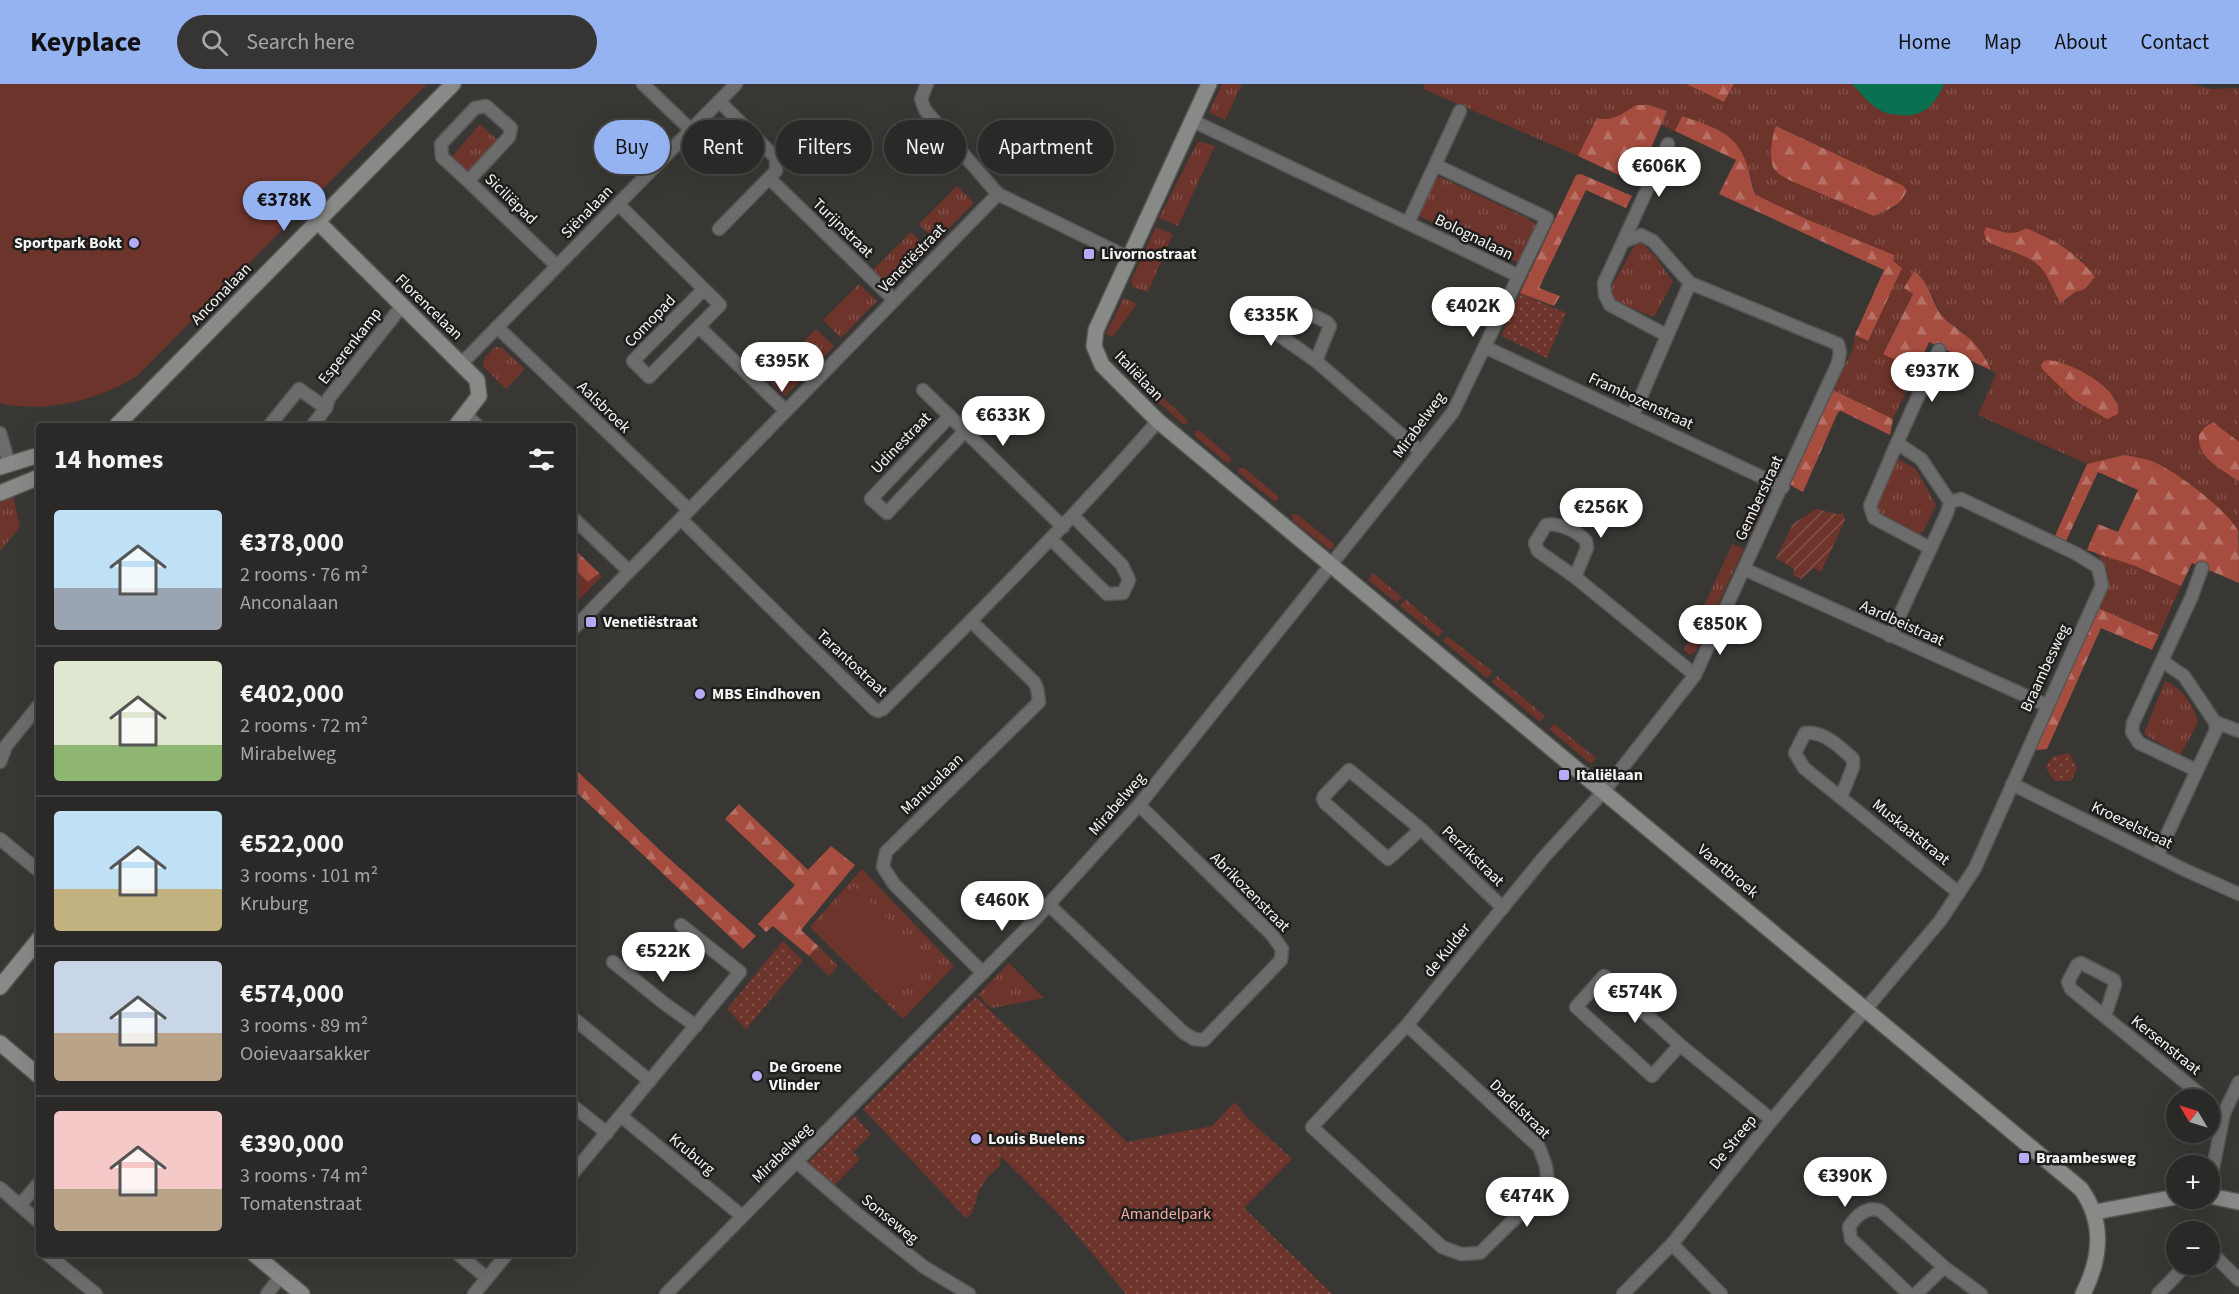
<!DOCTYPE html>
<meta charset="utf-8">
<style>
body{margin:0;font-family:"Source Sans 3",sans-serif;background:#363533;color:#f1f3f6;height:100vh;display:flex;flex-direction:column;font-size:22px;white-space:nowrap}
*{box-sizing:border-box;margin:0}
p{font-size:20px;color:#a5a6a7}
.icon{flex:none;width:33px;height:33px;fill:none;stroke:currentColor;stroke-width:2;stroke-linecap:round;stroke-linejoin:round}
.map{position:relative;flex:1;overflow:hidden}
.details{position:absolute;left:36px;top:339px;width:540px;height:834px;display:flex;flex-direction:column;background:#2a2927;border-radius:6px;box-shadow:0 6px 24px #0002,0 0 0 2px #464544}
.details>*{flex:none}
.top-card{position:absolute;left:594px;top:36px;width:570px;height:54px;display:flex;gap:12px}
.needle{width:39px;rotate:308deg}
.buttons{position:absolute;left:2166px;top:1005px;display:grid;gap:12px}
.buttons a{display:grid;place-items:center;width:54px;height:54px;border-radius:50%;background:#2a2927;box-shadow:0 6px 24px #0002,0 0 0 2px #464544;font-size:30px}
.price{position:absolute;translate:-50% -51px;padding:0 14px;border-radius:21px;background:#fff;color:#222;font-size:20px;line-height:39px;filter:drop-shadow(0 2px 3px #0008)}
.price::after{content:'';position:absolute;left:50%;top:36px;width:18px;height:14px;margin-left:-9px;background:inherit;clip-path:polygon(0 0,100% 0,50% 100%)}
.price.current{background:#95b2f1;color:#111}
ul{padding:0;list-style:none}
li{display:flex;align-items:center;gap:18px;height:150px;padding:0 18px}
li+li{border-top:2px solid #464544}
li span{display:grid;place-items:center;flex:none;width:168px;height:120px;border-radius:6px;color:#555}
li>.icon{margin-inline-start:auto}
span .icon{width:72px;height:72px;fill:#fffc;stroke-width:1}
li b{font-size:26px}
h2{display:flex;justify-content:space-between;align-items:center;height:72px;padding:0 18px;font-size:26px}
.pill{padding:0 21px;border-radius:27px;background:#2a2927;box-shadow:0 6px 24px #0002,0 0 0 2px #464544;font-size:21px;line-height:54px}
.pill.current{background:#95b2f1;color:#111}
header{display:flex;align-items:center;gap:36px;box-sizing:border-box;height:84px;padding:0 30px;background:#95b2f1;color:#111}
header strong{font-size:28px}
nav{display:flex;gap:33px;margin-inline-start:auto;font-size:21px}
.search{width:420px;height:54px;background:#363533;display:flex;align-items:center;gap:15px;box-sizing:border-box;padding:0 21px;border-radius:33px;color:#a5a6a7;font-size:22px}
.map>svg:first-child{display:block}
</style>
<header>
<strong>Keyplace</strong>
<div class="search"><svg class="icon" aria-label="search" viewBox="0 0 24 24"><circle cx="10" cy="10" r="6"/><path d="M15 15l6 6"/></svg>Search here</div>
<nav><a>Home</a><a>Map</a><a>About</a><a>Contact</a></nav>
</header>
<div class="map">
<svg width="2239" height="1210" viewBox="0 0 2239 1210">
<defs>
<pattern id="grass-tufts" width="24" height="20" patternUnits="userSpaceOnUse" patternTransform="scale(1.5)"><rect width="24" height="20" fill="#6d342b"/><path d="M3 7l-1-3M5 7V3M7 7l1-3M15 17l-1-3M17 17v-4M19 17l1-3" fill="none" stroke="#82524a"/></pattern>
<pattern id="forest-firs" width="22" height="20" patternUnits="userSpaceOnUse" patternTransform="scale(1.5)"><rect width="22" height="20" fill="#a64d3f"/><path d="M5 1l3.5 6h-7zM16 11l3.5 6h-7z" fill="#b77065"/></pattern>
<pattern id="park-dots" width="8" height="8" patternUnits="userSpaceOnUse" patternTransform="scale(1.5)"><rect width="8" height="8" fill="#6d342b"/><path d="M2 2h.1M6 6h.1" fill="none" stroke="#82524a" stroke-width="1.8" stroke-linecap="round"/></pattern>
<pattern id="garden-furrows" width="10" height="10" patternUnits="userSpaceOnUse" patternTransform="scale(1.5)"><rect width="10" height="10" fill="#6d342b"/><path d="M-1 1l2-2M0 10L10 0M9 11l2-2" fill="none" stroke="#82524a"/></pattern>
</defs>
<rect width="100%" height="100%" fill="#383734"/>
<g fill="url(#grass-tufts)" fill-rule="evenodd">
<polygon points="1222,0 1242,0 1225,36 1209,28"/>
<path d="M1425 0H1686L1724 18 1734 0H1852L1880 27 1937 14 1944 0H2190L2212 5 2239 4V358L2213 338 2231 392 2239 398V449L2208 414 2165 384 2124 371 2087 380 1978 331 1996 290 1991 286 1986 274 1963 248 1943 234 1930 206 1913 209 1883 269 1917 286 1893 335 1833 306 1853 265 1855 251 1867 257 1893 177 1891 170C1846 152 1797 136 1756 111L1749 86 1682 32 1675 47 1661 41 1667 27 1636 21C1623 29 1613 38 1597 34L1578 72 1423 5ZM1776 42 1902 101 1897 123 1881 128 1773 59ZM2026 144 2050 155 2082 176 2085 205 2075 208 2065 217 2057 214C2053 204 2049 193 2041 184 2028 169 2002 167 1986 156L2002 148 2019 149ZM2090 293 2117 316 2107 335 2074 316Z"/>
<polygon points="480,40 499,57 469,89 451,74"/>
<polygon points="1198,57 1215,62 1178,142 1159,134"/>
<polygon points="1440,93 1529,135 1536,140 1532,154 1519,179 1419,132 1436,95"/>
<polygon points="957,102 974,119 936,157 919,140"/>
<polygon points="1156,143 1173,150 1148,208 1133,203 1131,196"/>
<polygon points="911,148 928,165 890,203 873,186"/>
<polygon points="1636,159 1642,159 1655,172 1673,198 1654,233 1613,217 1609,207"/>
<polygon points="859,200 877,217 841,254 823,236"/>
<polygon points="1124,214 1137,220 1113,252 1109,252 1106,249"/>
<polygon points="816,245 834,262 785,312 767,294"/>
<polygon points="495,263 501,263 525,285 506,305 483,282 483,276"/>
<polygon points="1157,308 1187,336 1187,340 1183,340 1152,312"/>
<polygon points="1195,347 1200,347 1231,374 1231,378 1227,379 1195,352"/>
<polygon points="1897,374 1916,385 1936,421 1923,448 1919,451 1877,427 1876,422"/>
<polygon points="1238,384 1244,384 1278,412 1278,416 1274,417 1239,389"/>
<polygon points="12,408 20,443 0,467 0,413"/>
<polygon points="1757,409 1765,413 1765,418 1749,454 1738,449"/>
<polygon points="1292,430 1298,431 1334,460 1333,464 1329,465 1293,437"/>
<polygon points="1732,460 1744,465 1696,567 1690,571 1684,566"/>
<path d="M2096 469 2135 482 2181 502 2159 551 2098 524C2108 499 2116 492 2096 469Z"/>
<polygon points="573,483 588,498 599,489 602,492 573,522"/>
<polygon points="1373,489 1402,513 1397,519 1368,496"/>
<polygon points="1405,515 1443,547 1439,553 1400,522"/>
<polygon points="1447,552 1492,587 1491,591 1487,594 1443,557"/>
<polygon points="1497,592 1545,632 1540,638 1492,598"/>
<path d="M2165 597C2182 603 2194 622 2198 639L2180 671 2144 650Z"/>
<polygon points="1554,640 1596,674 1591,680 1549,645"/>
<polygon points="862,785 954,882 903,935 810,843"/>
<polygon points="818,862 838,882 829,892 809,872"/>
<polygon points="1009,879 1044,914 991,924 978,911"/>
</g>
<g fill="url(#forest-firs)">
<polygon points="1686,0 1734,0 1724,18"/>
<path d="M1636 21H1649L1667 27 1636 99 1578 72 1597 34C1613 38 1623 29 1636 21Z"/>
<path d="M1682 32C1714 44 1737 47 1748 84 1751 93 1751 102 1756 111L1806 135 1894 171 1893 177 1902 184 1868 257 1855 251 1884 186 1719 110 1736 76 1675 47Z"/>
<path d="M1776 42 1902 101 1907 106C1898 125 1891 123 1874 132L1789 96C1784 93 1776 89 1773 83 1769 73 1772 51 1776 42Z"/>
<polygon points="1581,90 1632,112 1626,124 1586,106 1539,204 1560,212 1554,222 1520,209 1576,91"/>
<path d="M1986 143C2000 147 2013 153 2026 144 2056 157 2075 167 2095 193L2085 205 2075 208 2061 219C2053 208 2050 195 2042 185 2029 169 2002 167 1986 156L1984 148Z"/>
<path d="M1914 187C1933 202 1931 220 1944 234 1948 239 1955 242 1959 246 1974 257 1984 269 1991 286L1929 258 1917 286 1883 270 1913 210 1904 204Z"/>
<path d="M2048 276C2070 278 2122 304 2118 330L2107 335 2074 316 2042 285 2041 281 2044 277Z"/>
<polygon points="1833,306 1893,335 1890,351 1841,327 1838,328 1803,408 1790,401"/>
<path d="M2213 338 2239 358V398C2223 385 2197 375 2199 351L2204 344Z"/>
<path d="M2124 371C2134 373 2143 374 2152 377 2174 386 2228 426 2238 447 2239 457 2239 487 2239 499L2192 479 2181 502 2135 482 2087 466 2098 440 2118 448 2138 406 2098 388 2066 457 2055 452 2087 380Z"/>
<polygon points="573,464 599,489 588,498 573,483"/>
<polygon points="2098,524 2159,551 2152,566 2101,544 2047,665 2035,666"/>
<polygon points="573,683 665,771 756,852 743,865 573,705"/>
<polygon points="739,720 808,786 831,762 855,781 801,846 818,862 809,872 773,842 766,848 758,840 795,801 725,735"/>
</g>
<g fill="url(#park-dots)">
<polygon points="1520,209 1566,229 1547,274 1501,252"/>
<polygon points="2069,669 2077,684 2071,697 2054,697 2046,683 2052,673"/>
<polygon points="783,857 803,877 746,945 727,925"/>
<polygon points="976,913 1127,1058 1212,1042 1235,1018 1245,1032 1292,1075 1244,1124 1332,1210 1126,1210 1060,1131 1001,1072 1000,1081 987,1094 979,1106 972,1129 966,1134 863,1025"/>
<polygon points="854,1032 871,1050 853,1068 860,1075 835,1101 808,1079"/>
</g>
<polygon fill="url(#garden-furrows)" points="1816,425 1837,430 1843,429 1845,436 1821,488 1814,484 1801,495 1793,491 1794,485 1776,474 1793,440"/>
<g fill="#6d342b">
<path d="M0 0H427L137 292C99 316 44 330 0 319Z"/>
<polygon points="854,802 923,869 884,908 816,841"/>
</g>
<path fill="#0a7052" d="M1852 0H1944C1935 19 1926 33 1902 31 1895 31 1886 30 1880 26 1869 20 1861 9 1852 0Z"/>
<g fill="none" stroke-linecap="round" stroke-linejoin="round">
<g stroke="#565553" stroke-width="15">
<g id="street">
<polyline points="643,0 691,46"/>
<polyline points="927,0 921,15 925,26 998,110 1129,174"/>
<polyline points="719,17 776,74 776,87 769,94 894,216"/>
<polyline points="1193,37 1519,192"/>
<polyline points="1435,81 1460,27"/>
<polyline points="468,97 442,73 441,60 475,24 486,22 511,44 509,53 468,97 557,182"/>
<polyline points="618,120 720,221 649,293 633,277 704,205"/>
<polyline points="719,145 769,94"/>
<polyline points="1625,157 1641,151 1653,157 1690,199"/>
<polyline points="497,243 689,426"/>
<polyline points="699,243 786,327"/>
<polyline points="1666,251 1610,221 1605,211 1604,199 1668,60"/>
<polyline points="1485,263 1783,403"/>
<polyline points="1316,277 1330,242 1327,238 1286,219 1273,247 1316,277 1421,368"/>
<polyline points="462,279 736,0"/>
<polyline points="923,306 1063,443"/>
<polyline points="465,330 478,342"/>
<polyline points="950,332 871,415 887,429 965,347"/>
<polyline points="269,342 299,305 326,324"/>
<polyline points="312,342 326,324 329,314 402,222"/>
<polyline points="0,349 9,380"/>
<polyline points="1897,359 1939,266"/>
<polyline points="573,434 629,487"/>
<path d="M681 435 874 625 878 627 883 625C977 531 1071 437 1158 337"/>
<polyline points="1051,455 1107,510 1123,509 1129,496 1122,481 1073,432"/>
<polyline points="1744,485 2046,621"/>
<path d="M1575 493 1538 467 1535 459 1546 441C1559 438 1578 448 1586 457L1587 464 1575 493 1695 591"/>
<polyline points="971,537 1034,598 1037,604 1039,618 886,768 883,783 894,800 983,889"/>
<polyline points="573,545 998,110"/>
<polyline points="1890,552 1947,429 1950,418 1921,375 1897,359 1870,422 1874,434 1930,464"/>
<polyline points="2215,638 2239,647"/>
<polyline points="0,678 6,662 39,621"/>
<polyline points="2196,686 2139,659 2132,648 2133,639 2192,512 2202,484"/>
<polyline points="2012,700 2185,786 2239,810"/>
<path d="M1841 713 1853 683V675C1840 663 1824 647 1805 649L1795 669 1804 684 1959 809"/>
<polyline points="1421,745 1349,686 1324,712 1323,715 1325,719 1388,775 1421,745 1503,824"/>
<polyline points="0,755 39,787"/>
<polyline points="2157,772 2216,646 2215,638 2184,592 2162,577"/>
<polyline points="1049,821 1184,949 1194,955 1204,956 1281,876 1282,865 1272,851 1139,721"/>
<polyline points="613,878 665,920 696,942"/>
<polyline points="2105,932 2115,901 2114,896 2081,879 2077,881 2068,898 2071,905 2207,1016"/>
<polyline points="573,934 650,997"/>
<polyline points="1407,941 1539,1063 1546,1082 1548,1102 1480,1169 1461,1170 1442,1163 1312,1043 1407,941 1544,773 1604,707 1695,591 1838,279 1840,268 1838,260 1690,199 1633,331"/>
<polyline points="1680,961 1652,992 1576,923 1604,892 1680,961 1772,1036"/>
<polyline points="573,1022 607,1049"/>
<polyline points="621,1032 742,1132"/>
<polyline points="797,1078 856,1129 924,1183 969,1210"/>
<polyline points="573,1089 740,888 681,841"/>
<polyline points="2210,1099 2224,1029 2239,998"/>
<polyline points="0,1104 39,1138"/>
<polyline points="20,1121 39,1099"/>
<polyline points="1672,1160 1721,1210"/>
<polyline points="2210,1167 2239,1196"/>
<polyline points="47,1170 96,1210"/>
<polyline points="458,1170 487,1194"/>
<polyline points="267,1210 281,1192"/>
<polyline points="474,1210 507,1170"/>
<polyline points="666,1210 1030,841 1139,721 1453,328 1547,134 1435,81 1408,139"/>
<polyline points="1623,1210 1672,1160 1772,1036 1940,837 1975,784 2102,501 2098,483 2075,469 1961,415 1950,418"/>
<path d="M1909 1210 1851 1155 1849 1143C1856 1132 1867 1121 1881 1127L1944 1183 1981 1210"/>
<polyline points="1916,1210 1944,1183"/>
<polyline points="2158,1210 2187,1180"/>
</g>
</g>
<g stroke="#565553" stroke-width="18">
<g id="secondary">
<path d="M1209 0 1096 246 1094 262 1102 281 1158 337 2081 1105C2105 1139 2101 1174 2083 1210"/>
<polyline points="318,138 477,296 479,312 456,342"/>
<polyline points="116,342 453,0"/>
<polyline points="0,383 39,371"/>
<polyline points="0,409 39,393"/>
<polyline points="0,903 39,855"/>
<polyline points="0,959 39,992"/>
<polyline points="2210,1112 2239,1118"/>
<polyline points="2095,1128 2176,1113"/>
<polyline points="254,1170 302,1210"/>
</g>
</g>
<use href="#street" stroke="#6b6c6b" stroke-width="12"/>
<use href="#secondary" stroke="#888a87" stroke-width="15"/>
</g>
<g fill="#b5acf8" stroke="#1f1e1d" stroke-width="2">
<circle cx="134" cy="159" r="6"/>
<rect x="1083" y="164" width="12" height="12" rx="3"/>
<rect x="585" y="532" width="12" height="12" rx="3"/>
<circle cx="700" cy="610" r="6"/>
<rect x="1558" y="685" width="12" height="12" rx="3"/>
<circle cx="757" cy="992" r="6"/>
<circle cx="976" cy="1055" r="6"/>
<rect x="2018" y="1068" width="12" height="12" rx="3"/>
</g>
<g text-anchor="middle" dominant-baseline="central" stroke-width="5" stroke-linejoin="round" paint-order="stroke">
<g font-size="16" fill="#f5f5f3" stroke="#1f1e1d">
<text transform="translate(511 115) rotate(44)">Siciliëpad</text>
<text transform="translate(587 128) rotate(-46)">Siënalaan</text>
<text transform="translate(843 144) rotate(44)">Turijnstraat</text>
<text transform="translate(1474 153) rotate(26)">Bolognalaan</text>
<text transform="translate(912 174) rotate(-46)">Venetiëstraat</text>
<text transform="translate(221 210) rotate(-46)">Anconalaan</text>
<text transform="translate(429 223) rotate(44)">Florencelaan</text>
<text transform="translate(650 237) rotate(-46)">Comopad</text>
<text transform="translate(350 262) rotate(-52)">Esperenkamp</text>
<text transform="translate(1139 292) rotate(46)">Italiëlaan</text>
<text transform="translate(1641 317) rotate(25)">Frambozenstraat</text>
<text transform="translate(604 323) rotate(44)">Aalsbroek</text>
<text transform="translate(1419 341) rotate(-54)">Mirabelweg</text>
<text transform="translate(901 359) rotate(-46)">Udinestraat</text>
<text transform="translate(1759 414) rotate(-65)">Gemberstraat</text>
<text transform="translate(1902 539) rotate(24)">Aardbeistraat</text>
<text transform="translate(852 579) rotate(43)">Tarantostraat</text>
<text transform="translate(2045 584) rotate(-65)">Braambesweg</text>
<text transform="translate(932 700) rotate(-44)">Mantualaan</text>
<text transform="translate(1117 720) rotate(-49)">Mirabelweg</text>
<text transform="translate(2132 741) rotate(26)">Kroezelstraat</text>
<text transform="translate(1911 748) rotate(39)">Muskaatstraat</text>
<text transform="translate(1473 772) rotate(44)">Perzikstraat</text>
<text transform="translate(1728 787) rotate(40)">Vaartbroek</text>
<text transform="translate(1250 808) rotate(45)">Abrikozenstraat</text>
<text transform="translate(1447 866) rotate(-51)">de Kulder</text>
<text transform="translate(2166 961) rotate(39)">Kersenstraat</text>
<text transform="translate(1520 1025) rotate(44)">Dadelstraat</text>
<text transform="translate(1733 1058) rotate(-51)">De Streep</text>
<text transform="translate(782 1069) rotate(-45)">Mirabelweg</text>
<text transform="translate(692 1070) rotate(40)">Kruburg</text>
<text transform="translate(890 1135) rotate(39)">Sonseweg</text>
</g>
<g font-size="16" font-weight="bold" fill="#f5f5f3" stroke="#1f1e1d" text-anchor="start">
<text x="122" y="159" text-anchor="end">Sportpark Bokt</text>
<text x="1101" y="170">Livornostraat</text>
<text x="603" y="538">Venetiëstraat</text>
<text x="712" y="610">MBS Eindhoven</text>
<text x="1576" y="691">Italiëlaan</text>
<text x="769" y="983">De Groene<tspan x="769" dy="18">Vlinder</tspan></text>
<text x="988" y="1055">Louis Buelens</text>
<text x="2036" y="1074">Braambesweg</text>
</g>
<g font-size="16" fill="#f5aa9d" stroke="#1f1e1d">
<text x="1166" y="1130">Amandelpark</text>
</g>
</g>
</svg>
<div class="buttons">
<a><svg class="needle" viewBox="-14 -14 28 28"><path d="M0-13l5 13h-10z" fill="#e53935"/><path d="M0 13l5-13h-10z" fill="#a5a6a7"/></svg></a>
<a>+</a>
<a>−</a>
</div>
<b class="price" style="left:1659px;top:114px">€606K</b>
<b class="price current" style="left:284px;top:148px">€378K</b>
<b class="price" style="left:1473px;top:254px">€402K</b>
<b class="price" style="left:1271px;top:263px">€335K</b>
<b class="price" style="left:782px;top:309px">€395K</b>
<b class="price" style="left:1932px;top:319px">€937K</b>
<b class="price" style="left:1003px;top:363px">€633K</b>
<b class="price" style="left:1601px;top:455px">€256K</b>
<b class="price" style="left:1720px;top:572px">€850K</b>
<b class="price" style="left:1002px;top:848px">€460K</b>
<b class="price" style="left:663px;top:899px">€522K</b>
<b class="price" style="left:1635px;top:940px">€574K</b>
<b class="price" style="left:1845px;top:1124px">€390K</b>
<b class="price" style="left:1527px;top:1144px">€474K</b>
<div class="top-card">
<a class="pill current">Buy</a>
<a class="pill">Rent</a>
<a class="pill">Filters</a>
<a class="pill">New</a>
<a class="pill">Apartment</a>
</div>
<section class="details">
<h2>14 homes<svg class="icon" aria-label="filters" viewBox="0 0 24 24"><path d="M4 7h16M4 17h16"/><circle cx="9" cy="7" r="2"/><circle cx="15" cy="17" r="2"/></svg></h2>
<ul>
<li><span style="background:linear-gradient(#bfe0f5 65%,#9aa5b1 0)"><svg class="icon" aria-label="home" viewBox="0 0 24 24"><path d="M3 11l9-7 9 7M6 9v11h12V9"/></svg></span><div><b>€378,000</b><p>2 rooms · 76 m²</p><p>Anconalaan</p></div></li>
<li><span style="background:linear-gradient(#dfe7d0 70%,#8fb573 0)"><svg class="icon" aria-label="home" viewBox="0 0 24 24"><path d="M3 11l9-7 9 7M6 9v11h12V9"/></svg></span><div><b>€402,000</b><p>2 rooms · 72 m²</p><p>Mirabelweg</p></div></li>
<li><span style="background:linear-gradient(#bfe0f5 65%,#c2b280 0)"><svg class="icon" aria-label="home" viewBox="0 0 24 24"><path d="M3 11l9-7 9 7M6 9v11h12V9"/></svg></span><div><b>€522,000</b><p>3 rooms · 101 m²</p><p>Kruburg</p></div></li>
<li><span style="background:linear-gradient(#c9d6e8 60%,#b9a48a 0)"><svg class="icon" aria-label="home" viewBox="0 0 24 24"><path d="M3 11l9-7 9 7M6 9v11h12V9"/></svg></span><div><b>€574,000</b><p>3 rooms · 89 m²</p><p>Ooievaarsakker</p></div></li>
<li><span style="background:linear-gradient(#f6c9c9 65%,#b9a48a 0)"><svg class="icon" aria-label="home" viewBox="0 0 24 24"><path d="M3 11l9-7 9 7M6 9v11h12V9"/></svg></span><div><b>€390,000</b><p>3 rooms · 74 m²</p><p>Tomatenstraat</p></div></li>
</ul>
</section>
</div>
